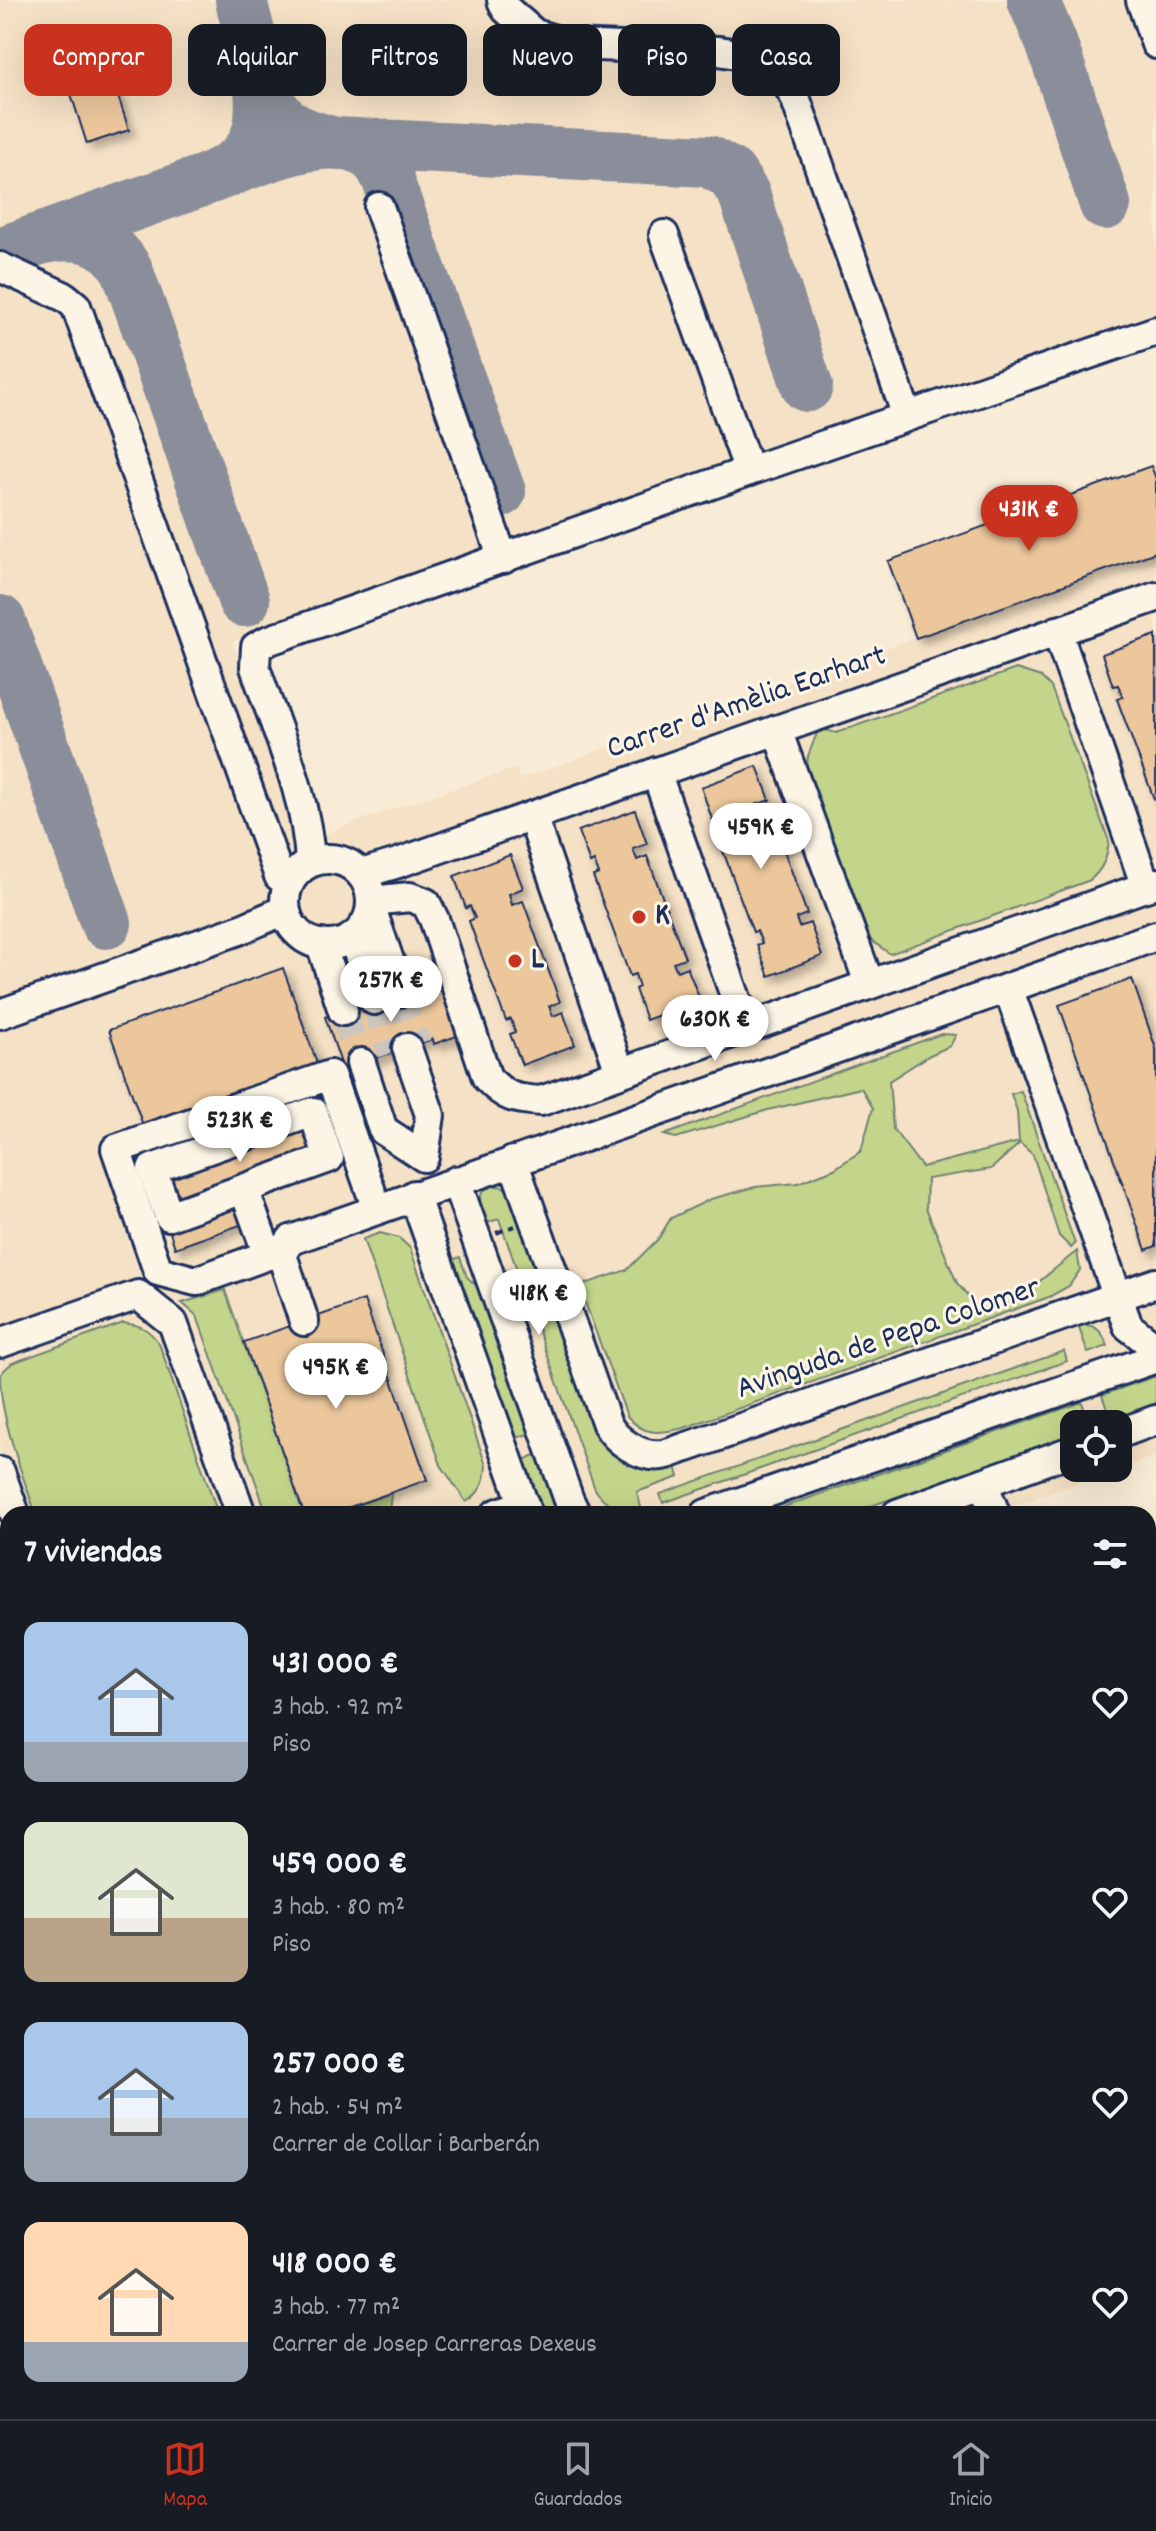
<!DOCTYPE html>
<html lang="es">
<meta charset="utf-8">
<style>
body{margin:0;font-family:Dekko,sans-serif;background:#242831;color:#f1f3f6;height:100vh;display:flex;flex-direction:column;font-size:30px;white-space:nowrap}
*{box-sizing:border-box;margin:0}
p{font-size:26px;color:#9ea1a6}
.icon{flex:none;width:44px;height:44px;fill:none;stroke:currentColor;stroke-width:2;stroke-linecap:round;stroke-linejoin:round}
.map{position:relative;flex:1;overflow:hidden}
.details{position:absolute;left:0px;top:1506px;width:1156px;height:914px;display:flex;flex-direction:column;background:#171b24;border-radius:24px 24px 0 0;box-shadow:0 8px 32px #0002}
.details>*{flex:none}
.guide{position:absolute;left:24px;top:24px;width:1108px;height:72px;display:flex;gap:16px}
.controls{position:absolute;left:1060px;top:1410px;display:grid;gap:16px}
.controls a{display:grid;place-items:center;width:72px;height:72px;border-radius:16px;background:#171b24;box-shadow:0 8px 32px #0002;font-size:40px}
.price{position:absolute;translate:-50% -68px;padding:0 18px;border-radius:28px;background:#fff;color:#222;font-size:26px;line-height:52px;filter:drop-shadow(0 2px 4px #0008)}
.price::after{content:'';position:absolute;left:50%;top:48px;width:24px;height:18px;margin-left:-12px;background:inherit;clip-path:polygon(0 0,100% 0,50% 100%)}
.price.active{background:#c8321e;color:#fff}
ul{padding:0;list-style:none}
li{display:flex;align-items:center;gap:24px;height:200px;padding:0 24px}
li span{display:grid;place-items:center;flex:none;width:224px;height:160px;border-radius:16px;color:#555}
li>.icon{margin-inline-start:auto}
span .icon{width:96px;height:96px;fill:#fffc;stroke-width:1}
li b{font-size:34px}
h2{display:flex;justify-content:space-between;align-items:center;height:96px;padding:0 24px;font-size:34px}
.pill{padding:0 28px;border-radius:16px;background:#171b24;box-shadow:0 8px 32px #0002;font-size:28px;line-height:72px}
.pill.active{background:#c8321e;color:#fff}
.tabs{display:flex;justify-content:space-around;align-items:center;height:112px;border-top:2px solid #363941;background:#171b24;font-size:22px;color:#9ea1a6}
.tabs a{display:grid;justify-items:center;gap:4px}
.tabs .active{color:#c8321e}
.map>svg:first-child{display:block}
</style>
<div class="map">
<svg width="1156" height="2419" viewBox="0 0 1156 2419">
<defs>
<filter id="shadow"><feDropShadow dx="6" dy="6" stdDeviation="4" flood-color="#0004"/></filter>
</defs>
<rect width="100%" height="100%" fill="#f9ecd6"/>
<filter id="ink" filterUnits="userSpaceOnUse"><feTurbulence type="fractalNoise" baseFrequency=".0125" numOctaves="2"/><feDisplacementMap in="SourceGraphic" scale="16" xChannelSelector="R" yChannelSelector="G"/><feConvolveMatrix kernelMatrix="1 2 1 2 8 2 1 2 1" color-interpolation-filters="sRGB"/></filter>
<g filter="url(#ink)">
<path fill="#f5e1c5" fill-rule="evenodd" d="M0 0H1156V317L232 642 294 814 296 845 380 813 516 768 519 779 1156 552V1456L990 1514H8V1857L0 1860V1030L244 943V918L0 1002ZM1074 1424H1118V1468H1074Z"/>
<g fill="#c3d58a" stroke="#6f8274" stroke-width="2">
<path d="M1016 669 1041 677 1051 687 1109 841C1107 858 1103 869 1090 880L890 954 865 936 806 774 808 756 819 728 836 733Z"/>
<path d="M941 1034 956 1035 950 1046 930 1055 889 1081 893 1129 922 1167 1019 1142 1017 1111 1011 1094 1021 1091 1075 1244 1071 1248 1059 1236 1033 1155 1020 1143 991 1169 927 1179 926 1208 957 1283 982 1312 1016 1300 1077 1251 1080 1270 1069 1286 1049 1297 684 1428C659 1433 645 1437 627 1416L579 1286 627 1270 658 1239 671 1218 711 1199 755 1187 798 1183 834 1169 861 1151 873 1108 861 1088 768 1110 676 1138 664 1135Z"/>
<path d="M491 1185 503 1187 510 1192 597 1435C618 1460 643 1474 676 1466L679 1477 637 1492 642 1511C622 1513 606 1506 595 1489L499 1219 487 1223 479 1204 482 1192Z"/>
<path d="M380 1233 399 1238 410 1248 486 1465C485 1482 481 1493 466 1502L441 1465 363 1239Z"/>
<polygon points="460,1257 467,1277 481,1290 531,1433 516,1438 452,1260"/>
<polygon points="225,1290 304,1514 267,1514 197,1316 182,1303"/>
<path d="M123 1323C142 1325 148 1329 159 1343L218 1514H36C23 1478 0 1415 0 1378 1 1371 7 1368 12 1363Z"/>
<path d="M1078 1325C1095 1323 1102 1331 1108 1346L1088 1353Z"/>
<polygon points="1064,1351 1067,1361 663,1503 660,1494"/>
<polygon points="1156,1376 1156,1405 1111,1421 1102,1395"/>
<polygon points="1082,1402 1089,1424 1074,1424 1074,1435 848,1514 764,1514"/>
<polygon points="538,1454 558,1508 557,1514 542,1514 523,1460"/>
<polygon points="391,1493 389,1514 330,1514"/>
<polygon points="0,1541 8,1565 8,1654 0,1657"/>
<polygon points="1156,1809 1156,2419 0,2419 0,2086 8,2083 8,2412 1148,2412 1148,1947 1150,1947"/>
<polygon points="8,1857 8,2054 0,2057 0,1860"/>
</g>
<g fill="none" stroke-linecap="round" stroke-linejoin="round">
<g stroke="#8a8e9a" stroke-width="52">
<polyline points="1033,0 1051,42 1105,204"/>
<path d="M261 83C277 125 294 133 336 143L708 161 731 174 744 194 807 386"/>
<path d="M210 178C253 163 336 121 375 159 379 163 383 170 386 175L500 492"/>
<path d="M36 240C73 230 107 234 127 270L244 601"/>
<path d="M0 253 210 178C225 171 240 164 250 149 275 111 250 40 241 0"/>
<polyline points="0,621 106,923"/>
</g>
</g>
<g fill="#ecc79c" stroke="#1b2f5e" stroke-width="2" filter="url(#shadow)">
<polygon points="105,56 129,130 87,144 63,69"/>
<polygon points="1151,466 1156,479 1156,552 916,638 888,561"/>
<polygon points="1156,635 1156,799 1154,799 1117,699 1123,697 1118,685 1113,686 1102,654"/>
<polygon points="757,766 770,800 755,805 759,816 770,812 807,914 796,918 799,927 810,923 822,956 769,976 757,945 762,943 757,931 753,932 716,832 722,830 717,818 712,819 701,787"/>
<polygon points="635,810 647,844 633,849 637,860 647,856 685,958 673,962 677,971 687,967 700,1000 646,1020 635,989 639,987 635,974 630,976 593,876 599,874 594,861 590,863 578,831"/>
<polygon points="510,855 523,888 509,894 512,905 523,901 560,1002 549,1006 553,1016 563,1012 575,1045 522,1065 510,1034 515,1032 511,1019 506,1021 469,921 475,918 470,906 466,908 454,876"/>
<polygon points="283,968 318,1066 144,1128 109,1030"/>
<polygon points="438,979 457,1036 434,1044 433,1039 343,1069 325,1017"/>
<polygon points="1132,979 1156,1049 1156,1246 1146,1250 1059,1005"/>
<polygon points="283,1101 288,1114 166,1157 161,1145"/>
<polygon points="308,1121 320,1155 173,1206 161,1172"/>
<polygon points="238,1208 243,1224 175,1248 170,1232"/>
<polygon points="364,1300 427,1480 330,1514 304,1514 244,1342"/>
</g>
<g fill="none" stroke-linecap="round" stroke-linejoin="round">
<g stroke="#cdc6be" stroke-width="28" stroke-dasharray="28 14" stroke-linecap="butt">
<polyline points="400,992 417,1044"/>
<polyline points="374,1000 392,1053"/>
<polyline points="343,1011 361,1063"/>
</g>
<g stroke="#1b2f5e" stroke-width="34">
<g id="minor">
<polyline points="502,0 506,9 535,34 572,45 719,51 754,57 779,71 795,97 907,416"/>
<polyline points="1141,0 1156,44"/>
<polyline points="379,207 503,559"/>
<polyline points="664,235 749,471"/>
<polyline points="0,267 65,297 76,306 279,876 291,879"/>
<polyline points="1057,631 1146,887"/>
<polyline points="777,730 869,983"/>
<polyline points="656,772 746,1027"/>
<polyline points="532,816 620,1072"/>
<circle cx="328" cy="902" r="43"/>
<path d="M310 862C307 795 276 730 255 667L256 647 267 641 749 471 1156 331"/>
<polyline points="361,874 398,863 1156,597"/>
<path d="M371 901 410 897 426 903 434 919 487 1078C506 1098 514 1099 541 1101L1156 883"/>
<polyline points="371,908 400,992"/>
<polyline points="353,937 374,1000"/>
<polyline points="321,944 343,1011"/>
<polyline points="1008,988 1128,1326 1156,1348"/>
<polyline points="0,1014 239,930 285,910"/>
<polyline points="361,1063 383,1130 424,1157 430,1115 407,1048"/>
<polygon points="313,1112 329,1158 169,1216 152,1169"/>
<path d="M513 1161 607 1424C616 1441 641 1458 662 1455 670 1454 679 1449 687 1447L1156 1283"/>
<polyline points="456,1181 569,1500 576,1514"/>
<polyline points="244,1189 268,1255"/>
<polyline points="414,1195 527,1514"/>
<polyline points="291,1240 1156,936"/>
<polyline points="291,1240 284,1249 196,1281 158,1271 116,1149 330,1075 377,1209"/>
<polyline points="284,1249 283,1258 304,1321"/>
<polyline points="0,1343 138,1295 173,1323 241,1514"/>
<polyline points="1118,1434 1156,1420"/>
<polyline points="0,1472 15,1514"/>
<polyline points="983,1483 995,1513"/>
<polyline points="496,1514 524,1504"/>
<polyline points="706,1514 1156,1358"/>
<polyline points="897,1514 1074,1450"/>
<polyline points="0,1689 8,1686"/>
<polyline points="1148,1713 1156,1714"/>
<polyline points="0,1767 8,1764"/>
<polyline points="0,1830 8,1827"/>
<polyline points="0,2072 8,2069"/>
</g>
</g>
<g stroke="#1b2f5e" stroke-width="4" stroke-dasharray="8 6" stroke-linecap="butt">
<polyline points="496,1233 515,1226"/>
<polyline points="1148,1777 1152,1798"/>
<polyline points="1148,1838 1156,1788"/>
</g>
<use href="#minor" stroke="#fcf5e5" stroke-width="28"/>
</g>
</g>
<g fill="#c8321e" stroke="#fcf5e5" stroke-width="3">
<circle cx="639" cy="917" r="8"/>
<circle cx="515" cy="961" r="8"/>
</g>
<g text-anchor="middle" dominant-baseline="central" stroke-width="6" stroke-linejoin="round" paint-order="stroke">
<g font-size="32" fill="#1b2f5e" stroke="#fcf5e5">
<text transform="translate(747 704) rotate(-19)">Carrer d'Amèlia Earhart</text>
<text transform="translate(889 1340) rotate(-19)">Avinguda de Pepa Colomer</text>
</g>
<g font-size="32" font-weight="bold" fill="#1b2f5e" stroke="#fcf5e5" text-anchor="start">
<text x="655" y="917">K</text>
<text x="531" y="961">L</text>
</g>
</g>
</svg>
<div class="controls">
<a><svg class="icon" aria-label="locate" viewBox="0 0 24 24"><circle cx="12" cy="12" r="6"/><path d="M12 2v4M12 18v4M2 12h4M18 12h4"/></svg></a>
</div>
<b class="price active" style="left:1029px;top:553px">431K €</b>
<b class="price" style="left:761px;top:871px">459K €</b>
<b class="price" style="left:391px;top:1024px">257K €</b>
<b class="price" style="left:715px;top:1063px">630K €</b>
<b class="price" style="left:240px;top:1164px">523K €</b>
<b class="price" style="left:539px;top:1337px">418K €</b>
<b class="price" style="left:336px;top:1411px">495K €</b>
<div class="guide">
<a class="pill active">Comprar</a>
<a class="pill">Alquilar</a>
<a class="pill">Filtros</a>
<a class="pill">Nuevo</a>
<a class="pill">Piso</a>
<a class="pill">Casa</a>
</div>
<section class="details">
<h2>7 viviendas<svg class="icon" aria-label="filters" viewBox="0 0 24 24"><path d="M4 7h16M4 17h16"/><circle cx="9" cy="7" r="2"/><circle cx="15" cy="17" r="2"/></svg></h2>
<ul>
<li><span style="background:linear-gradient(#a9c7e8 75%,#9aa5b1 0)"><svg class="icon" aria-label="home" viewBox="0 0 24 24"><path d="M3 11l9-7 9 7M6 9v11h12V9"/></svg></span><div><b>431 000 €</b><p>3 hab. · 92 m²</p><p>Piso</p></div><svg class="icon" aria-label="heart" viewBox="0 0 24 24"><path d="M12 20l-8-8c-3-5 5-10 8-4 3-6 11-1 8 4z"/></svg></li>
<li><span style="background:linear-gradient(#dfe7d0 60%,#b9a48a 0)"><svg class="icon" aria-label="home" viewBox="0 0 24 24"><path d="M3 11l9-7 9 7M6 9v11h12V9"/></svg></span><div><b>459 000 €</b><p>3 hab. · 80 m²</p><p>Piso</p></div><svg class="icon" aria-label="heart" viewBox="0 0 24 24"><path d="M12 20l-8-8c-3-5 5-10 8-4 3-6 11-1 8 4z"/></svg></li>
<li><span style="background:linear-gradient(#a9c7e8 60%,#9aa5b1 0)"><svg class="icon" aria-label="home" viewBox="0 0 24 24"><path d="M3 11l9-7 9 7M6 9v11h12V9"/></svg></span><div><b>257 000 €</b><p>2 hab. · 54 m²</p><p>Carrer de Collar i Barberán</p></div><svg class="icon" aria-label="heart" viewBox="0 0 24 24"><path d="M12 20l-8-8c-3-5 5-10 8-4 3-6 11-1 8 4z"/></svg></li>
<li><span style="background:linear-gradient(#ffd9b3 75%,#9aa5b1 0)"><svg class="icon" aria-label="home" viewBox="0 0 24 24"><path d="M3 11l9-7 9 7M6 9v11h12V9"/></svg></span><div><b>418 000 €</b><p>3 hab. · 77 m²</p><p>Carrer de Josep Carreras Dexeus</p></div><svg class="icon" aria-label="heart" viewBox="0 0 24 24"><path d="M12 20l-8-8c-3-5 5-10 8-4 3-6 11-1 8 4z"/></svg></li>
</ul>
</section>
</div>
<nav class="tabs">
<a class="active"><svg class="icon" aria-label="map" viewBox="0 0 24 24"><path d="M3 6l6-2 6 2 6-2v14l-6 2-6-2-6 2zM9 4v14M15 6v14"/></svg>Mapa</a>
<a><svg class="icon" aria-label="saved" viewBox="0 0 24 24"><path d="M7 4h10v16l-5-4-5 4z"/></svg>Guardados</a>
<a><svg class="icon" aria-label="home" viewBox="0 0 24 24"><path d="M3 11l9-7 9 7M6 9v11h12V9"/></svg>Inicio</a>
</nav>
